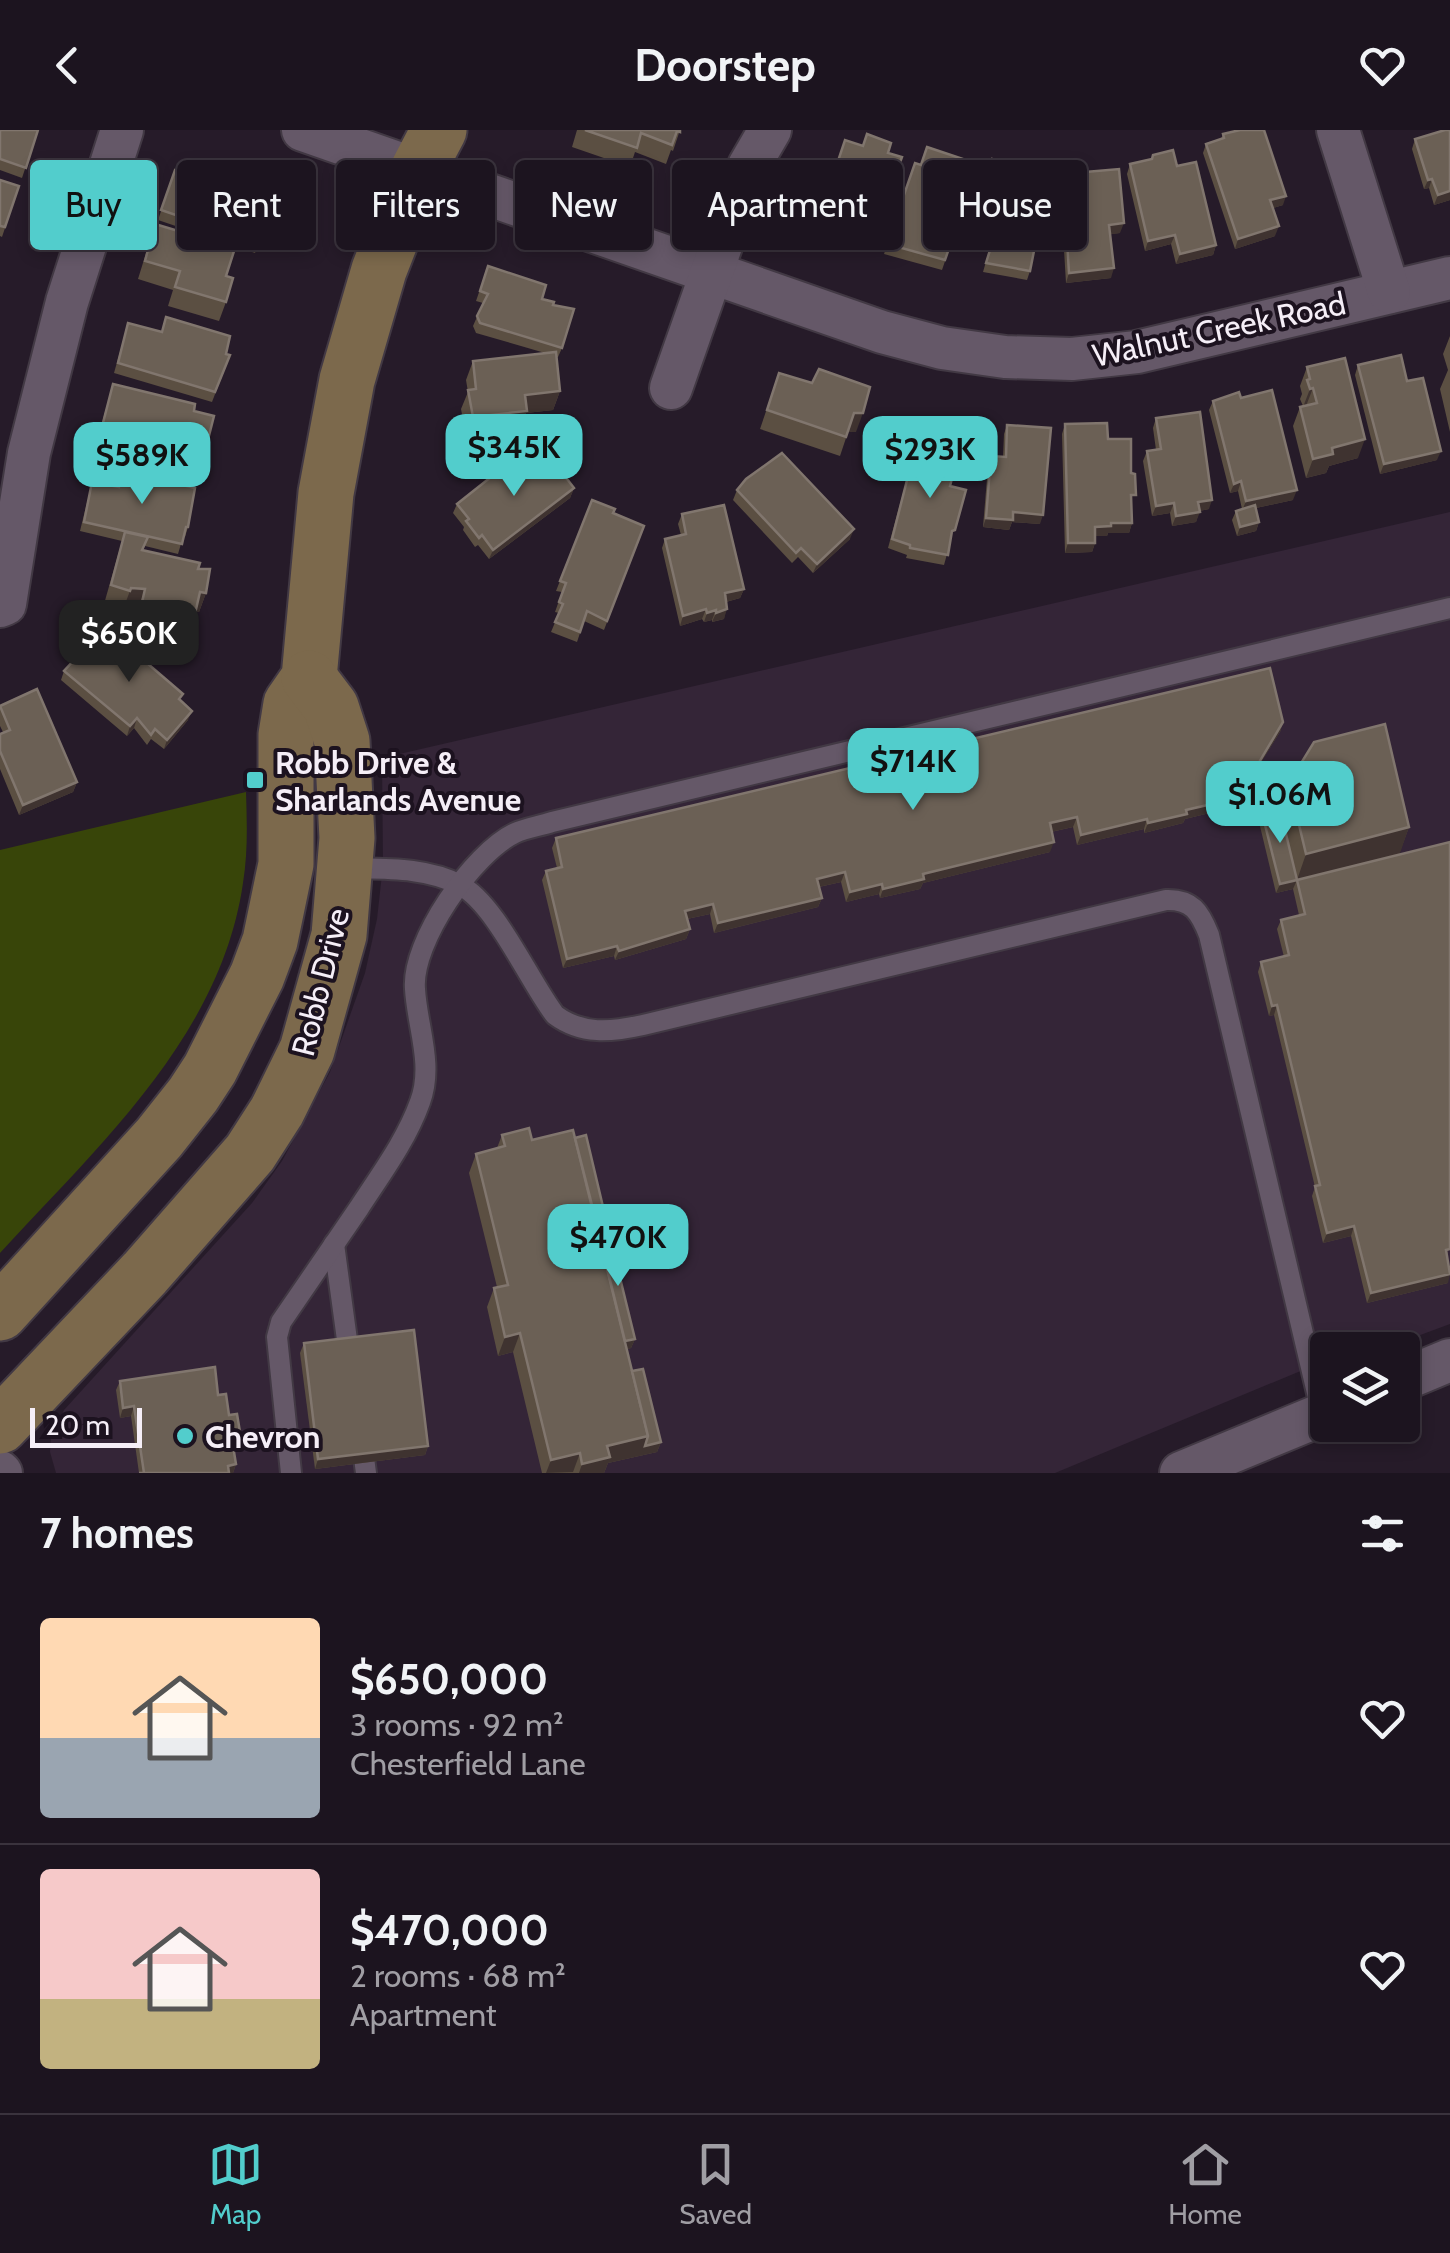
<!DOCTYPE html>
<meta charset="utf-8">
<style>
body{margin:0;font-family:Cabin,sans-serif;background:#251d28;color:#f1f3f6;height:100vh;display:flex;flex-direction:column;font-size:38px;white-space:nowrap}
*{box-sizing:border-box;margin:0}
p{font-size:32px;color:#a09ea4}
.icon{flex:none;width:55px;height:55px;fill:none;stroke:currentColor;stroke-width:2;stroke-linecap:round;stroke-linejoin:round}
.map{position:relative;height:1343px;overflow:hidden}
.drawer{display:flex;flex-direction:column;background:#1c141f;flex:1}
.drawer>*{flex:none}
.banner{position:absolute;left:30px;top:30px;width:1390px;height:90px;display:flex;gap:20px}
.buttons{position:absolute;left:1310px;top:1202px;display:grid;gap:20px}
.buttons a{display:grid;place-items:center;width:110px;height:110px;border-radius:10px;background:#1c141f;box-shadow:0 5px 15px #0003,0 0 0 2px #3a333d;font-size:50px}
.scale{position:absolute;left:30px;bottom:25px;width:112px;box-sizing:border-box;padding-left:10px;border:5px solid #f5eef7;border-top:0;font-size:28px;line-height:35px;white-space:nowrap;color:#f5eef7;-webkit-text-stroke:8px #1c121f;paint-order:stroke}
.price{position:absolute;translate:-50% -85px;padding:0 22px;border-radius:20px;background:#52cdcc;color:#111;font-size:32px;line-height:65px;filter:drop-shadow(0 2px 5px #0008)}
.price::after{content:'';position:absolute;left:50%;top:60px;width:30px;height:22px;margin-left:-15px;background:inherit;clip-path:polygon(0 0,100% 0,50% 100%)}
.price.on{background:#222;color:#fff}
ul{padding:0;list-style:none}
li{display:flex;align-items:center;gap:30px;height:250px;padding:0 40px}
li+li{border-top:2px solid #3a333d}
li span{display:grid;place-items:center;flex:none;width:280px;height:200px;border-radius:10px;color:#555}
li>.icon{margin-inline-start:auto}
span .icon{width:120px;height:120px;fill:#fffc;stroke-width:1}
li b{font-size:42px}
h2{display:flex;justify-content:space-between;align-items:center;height:120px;padding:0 40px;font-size:42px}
.pill{padding:0 35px;border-radius:10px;background:#1c141f;box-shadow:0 5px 15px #0003,0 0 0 2px #3a333d;font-size:35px;line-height:90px}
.pill.on{background:#52cdcc;color:#111}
header{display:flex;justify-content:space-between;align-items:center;height:130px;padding:0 40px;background:#1c141f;font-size:45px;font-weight:700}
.menu{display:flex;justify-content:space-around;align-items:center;height:140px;border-top:2px solid #3a333d;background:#1c141f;font-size:28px;color:#a09ea4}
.menu a{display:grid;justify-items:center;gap:5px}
.menu .on{color:#52cdcc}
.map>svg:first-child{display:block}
</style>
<header><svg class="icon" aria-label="back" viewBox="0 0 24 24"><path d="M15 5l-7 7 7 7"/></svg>Doorstep<svg class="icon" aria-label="heart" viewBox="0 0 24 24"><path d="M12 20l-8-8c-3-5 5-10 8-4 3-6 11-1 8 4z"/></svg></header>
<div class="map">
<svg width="1450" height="1343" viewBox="0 0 1450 1343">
<rect width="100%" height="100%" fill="#261b29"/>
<polygon fill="#342537" points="1450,382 1450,1194 1388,1217 1371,1212 1351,1220 1328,1220 1327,1230 1055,1343 56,1343 50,1322 51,1306 64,1280 252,1073 282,1031 330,942 365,843 377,789 383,735 382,628"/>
<path fill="#384509" d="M246 662C247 692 248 723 243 753 221 906 99 1015 0 1123V720Z"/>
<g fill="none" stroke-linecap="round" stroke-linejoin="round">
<g stroke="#423944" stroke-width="24">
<g id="lane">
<path d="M347 738C385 739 426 737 460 755 496 774 529 851 555 885 582 905 611 902 643 895L1166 770C1192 769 1200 782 1209 805L1322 1284"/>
<polyline points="334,1114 350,1232"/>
<polyline points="361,1305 366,1343"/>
<path d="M291 1343 277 1207 281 1192C307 1154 333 1116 359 1078 381 1044 406 1011 420 972 434 935 417 896 415 859 411 812 473 723 515 703 526 698 540 696 552 692L1450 478"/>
</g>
</g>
<g stroke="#423944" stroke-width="46">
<g id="street">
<polyline points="303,0 882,202 942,218 1005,227 1072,229 1137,222 1450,148"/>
<polyline points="1338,0 1389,162"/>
<polyline points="671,258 749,36 770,0"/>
<polyline points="0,476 5,474 29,323 67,172 122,0"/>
<polyline points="1402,1250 1450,1230"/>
<polyline points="0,1342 1,1343"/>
<polyline points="1181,1343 1328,1282"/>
</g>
</g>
<g stroke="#423944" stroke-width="59">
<g id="secondary">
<polyline points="0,1183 159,1008 193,965 210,939 257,846 270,811 286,734 286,605 291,574 309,548 326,363 347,250 379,140 418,40 439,0"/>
<polyline points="0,1296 145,1143 250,1023 277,981 307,920 339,805 347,708 342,611 331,577 309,548"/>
</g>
</g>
<use href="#lane" stroke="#655868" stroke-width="20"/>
<use href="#street" stroke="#655868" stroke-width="42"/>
<use href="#secondary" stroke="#7c694c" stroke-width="55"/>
</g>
<g fill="#5b4f42">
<polygon points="0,0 38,0 22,48 0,40"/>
<polygon points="577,0 680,0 673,21 671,20 666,34 635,22 630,37 572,17"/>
<polygon points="1223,4 1283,75 1273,78 1275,106 1235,119 1203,23 1206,14 1221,9"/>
<polygon points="1415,9 1450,70 1434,75 1429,58 1424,59 1412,19"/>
<polygon points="845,10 863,16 902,27 895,48 892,47 871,121 827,108 839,76 825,70"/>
<polygon points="1153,25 1216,115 1213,125 1176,134 1171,114 1145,121 1127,44 1130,34 1151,29"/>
<polygon points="992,29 1030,141 1027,150 983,142 991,114 974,111 988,38"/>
<polygon points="915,33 921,35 978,34 942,140 884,124"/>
<polygon points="175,40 273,78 255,123 158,90"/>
<polygon points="1063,44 1120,103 1110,104 1111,148 1066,153 1060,53"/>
<polygon points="0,50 19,56 2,107 0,106"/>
<polygon points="155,94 226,146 226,172 219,191 168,176 173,160 138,149"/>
<polygon points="488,136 553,175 562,218 558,227 556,227 560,261 553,280 526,283 520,299 466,306 461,279 468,262 466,250 473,231 545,223 476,203 473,196 483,173 476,171"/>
<polygon points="128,193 230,225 212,272 114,243"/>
<polygon points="1450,206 1450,302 1440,259 1448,240 1443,224"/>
<polygon points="1358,235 1407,251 1437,330 1380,344 1355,245"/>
<polygon points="1307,237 1358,328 1329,336 1326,343 1306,348 1293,296 1300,277 1303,276 1300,269 1302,264 1300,256"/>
<polygon points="779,243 856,302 848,302 840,326 760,299"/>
<polygon points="113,254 194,281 201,337 197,346 98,322 102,304 99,303"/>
<polygon points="1241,268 1293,370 1256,378 1259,392 1256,401 1237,406 1232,390 1236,381 1242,379 1238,361 1230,363 1209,280 1213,271"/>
<polygon points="1156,288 1209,379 1199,381 1196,392 1172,396 1170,383 1152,386 1143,331 1147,321 1156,320 1153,298"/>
<polygon points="1065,294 1108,309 1132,374 1132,393 1129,403 1108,403 1107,406 1095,406 1095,413 1092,422 1065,423 1062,304"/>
<polygon points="1007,295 1040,394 1012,392 1009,400 983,397 988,336 991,326 1003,327 1004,304"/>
<polygon points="917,311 950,356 951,410 944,435 906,428 907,425 888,418"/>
<polygon points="524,340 574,358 570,368 489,429 478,415 475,417 463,400 464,397 453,383 457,374"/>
<polygon points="122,341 188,397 185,407 183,407 178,424 145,416 143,420 198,439 206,463 199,482 196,481 188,507 146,496 135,496 138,478 124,477 123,480 104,474 122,411 80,401 92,352 117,357"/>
<polygon points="737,360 850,409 813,443 798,427 792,433 733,370"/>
<polygon points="592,370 614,384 644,396 604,500 584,491 577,512 551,502 559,483 555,482 562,462 556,461"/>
<polygon points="682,384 744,459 740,468 726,472 724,489 712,492 712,490 704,492 702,489 680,496 662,418 665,409 681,405 678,394"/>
<polygon points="64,541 181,571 188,590 164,619 151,609 147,615 134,598 127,606 61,550"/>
<polygon points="0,576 77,652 73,662 19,685 0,639 0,604 3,602 0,596"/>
<polygon points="1283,592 1280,602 1251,648 1251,673 1185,689 1183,693 1144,703 1144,699 1077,715 1073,697 1051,702 1050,722 923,753 920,759 880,768 879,764 846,772 841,752 819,757 822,768 818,777 714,803 710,784 687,789 690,799 686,809 615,830 614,826 563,838 542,750 546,741 557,738 552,718 556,708"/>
<polygon points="1289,653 1409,697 1399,724 1448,1128 1448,1153 1367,1173 1351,1106 1323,1113 1312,1066 1315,1057 1274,885 1269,886 1258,842 1261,832 1284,827 1277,799 1281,790 1299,785 1293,759 1276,763 1259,692 1262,683 1280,679"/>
<polygon points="502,1005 532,1010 600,1090 596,1091 600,1109 635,1209 631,1218 627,1219 632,1241 661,1312 657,1322 608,1333 604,1343 542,1343 513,1222 498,1226 487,1177 494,1158 497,1157 469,1043 476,1024 497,1018"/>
<polygon points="304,1213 428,1316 425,1325 315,1339 300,1223"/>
<polygon points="120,1251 218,1265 229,1285 237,1318 234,1318 236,1334 233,1343 139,1343 131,1286 120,1288 116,1260"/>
</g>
<g fill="#3f3330">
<polygon points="1432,49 1429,58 1424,59 1428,50"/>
<polygon points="1450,61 1450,70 1434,75 1438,65"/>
<polygon points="1286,66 1283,75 1267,80 1270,70"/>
<polygon points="1124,93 1120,103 1106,105 1109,95"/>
<polygon points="1279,96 1275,106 1235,119 1238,109"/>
<polygon points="1175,105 1171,114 1145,121 1148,111"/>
<polygon points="1216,115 1213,125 1176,134 1180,124"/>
<polygon points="1114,138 1111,148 1066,153 1069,143"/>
<polygon points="1313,258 1306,276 1303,277 1310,259"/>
<polygon points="560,261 553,280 526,283 520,299 466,306 473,287 525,265"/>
<polygon points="854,283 863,283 856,302 847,302"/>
<polygon points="1365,309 1358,328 1329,336 1326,343 1306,348 1313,329 1332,318"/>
<polygon points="1441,321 1437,330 1380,344 1384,334"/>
<polygon points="1241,351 1238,361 1230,363 1234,354"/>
<polygon points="574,358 570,368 489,429 493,420"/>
<polygon points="1297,360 1293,370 1242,381 1246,371"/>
<polygon points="1212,370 1209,379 1195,382 1198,372"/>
<polygon points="1174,373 1170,383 1152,386 1156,376"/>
<polygon points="1013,382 1043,385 1040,394 1012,392 1009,400 983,397 986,388"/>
<polygon points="1200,382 1196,392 1172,396 1176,386"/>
<polygon points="1259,392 1256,401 1237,406 1240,397"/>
<polygon points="1111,393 1132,393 1129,403 1108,403 1107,406 1091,406 1095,397"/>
<polygon points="854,399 850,409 813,443 817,434"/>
<polygon points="1068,413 1095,413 1092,422 1065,423"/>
<polygon points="131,458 145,459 138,478 124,477"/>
<polygon points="744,459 740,468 722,473 725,463"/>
<polygon points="200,462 206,463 199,482 193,481"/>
<polygon points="141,477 153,477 146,496 135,496"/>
<polygon points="706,479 702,489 680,496 683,486"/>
<polygon points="727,479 724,489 712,492 716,483"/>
<polygon points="716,480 712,490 704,492 707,483"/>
<polygon points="192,581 188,590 164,619 167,610"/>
<polygon points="137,588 134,598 127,606 130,596"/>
<polygon points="1283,592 1280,602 1247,655 1251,646"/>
<polygon points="77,652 73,662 19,685 23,675"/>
<polygon points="1255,664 1251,673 1185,689 1183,693 1144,703 1148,693 1186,680"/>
<polygon points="1077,687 1073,697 1046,703 1050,693"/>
<polygon points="1147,689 1144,699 1077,715 1081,705"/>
<polygon points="1409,697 1397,732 1297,750 1293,759 1276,763 1280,754 1297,750 1306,724"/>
<polygon points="1054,712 1050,722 923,753 920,759 880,768 883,759 923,744"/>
<polygon points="845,742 841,752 814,758 817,749"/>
<polygon points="882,754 879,764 846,772 850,762"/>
<polygon points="822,768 818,777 714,803 718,793"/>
<polygon points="713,774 710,784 682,790 685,781"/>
<polygon points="690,799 686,809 615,830 619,821"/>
<polygon points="617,816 614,826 563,838 567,829"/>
<polygon points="1277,875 1274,885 1269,886 1272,876"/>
<polygon points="604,1081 600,1090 585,1094 588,1084"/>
<polygon points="1354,1096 1351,1106 1323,1113 1327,1103"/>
<polygon points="1450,1144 1448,1153 1367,1173 1371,1163"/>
<polygon points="520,1203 513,1222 498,1226 505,1207"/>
<polygon points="635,1209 631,1218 616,1222 620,1212"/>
<polygon points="134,1276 131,1286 120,1288 123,1278"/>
<polygon points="648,1306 661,1312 657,1322 608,1333 604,1343 579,1343 582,1334 607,1316"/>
<polygon points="241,1308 237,1318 229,1319 232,1310"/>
<polygon points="428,1316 425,1325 315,1339 318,1329"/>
<polygon points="580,1323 573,1342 546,1343 551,1330"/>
<polygon points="236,1334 233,1343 225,1343 228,1336"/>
</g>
<g fill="#6b6055" stroke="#81766e" stroke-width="2.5">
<polygon points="0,0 38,0 26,38 0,29"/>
<polygon points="585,0 680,0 680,2 677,1 672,15 641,3 637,18"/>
<polygon points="1240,0 1264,0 1286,66 1270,70 1279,96 1238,109 1206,14 1224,8 1223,4"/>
<polygon points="1445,0 1450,0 1450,61 1438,65 1432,49 1428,50 1415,9"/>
<polygon points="867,4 891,13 888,23 902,27 898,38 895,37 875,111 830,98 842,66 828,61 845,10 863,16"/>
<polygon points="927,17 978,34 945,130 887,114 915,33 921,35"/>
<polygon points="1173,20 1177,36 1196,32 1216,115 1180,124 1175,105 1148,111 1130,34 1152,29 1153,25"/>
<polygon points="992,29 1011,33 1011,30 1050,41 1030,141 986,133 995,104 978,101"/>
<polygon points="206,35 276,59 270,77 273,78 258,113 161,80 175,40 201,49"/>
<polygon points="1119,39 1124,93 1109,95 1114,138 1069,143 1063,44"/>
<polygon points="0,50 19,56 5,97 0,96"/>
<polygon points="155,94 235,118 226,146 233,148 226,172 175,157 180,141 145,131"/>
<polygon points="488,136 546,155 542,169 554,172 553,175 574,179 562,218 480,193 477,186 488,164 480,161"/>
<polygon points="166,187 230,206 226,224 230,225 215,262 118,233 128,193 162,202"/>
<polygon points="556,222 560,261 525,265 527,281 473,287 468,260 476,259 473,231"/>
<polygon points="1401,225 1407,251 1423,248 1441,321 1384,334 1358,235"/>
<polygon points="1345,228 1365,309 1332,318 1333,324 1313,329 1300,277 1317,273 1313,258 1310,259 1307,250 1310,249 1307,237"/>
<polygon points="819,239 870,257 863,283 854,283 846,307 767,280 779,243 812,253"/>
<polygon points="113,254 195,274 194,281 214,286 201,337 102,312 106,294 103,293"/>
<polygon points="1272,260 1297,360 1246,371 1241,351 1234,354 1213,271 1239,262 1241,268"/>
<polygon points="1200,282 1212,370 1198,372 1200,382 1176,386 1174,373 1156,376 1147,321 1161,319 1156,288"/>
<polygon points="1107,293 1108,309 1131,309 1131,343 1135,344 1136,365 1131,365 1132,393 1111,393 1111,396 1095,397 1095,413 1068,413 1065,294"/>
<polygon points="1007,295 1051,298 1043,385 1013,382 1013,390 986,388 991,326 1006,327"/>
<polygon points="917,311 959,322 950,356 966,360 955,400 952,401 948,425 910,418 910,415 892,409"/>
<polygon points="547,323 574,358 493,420 482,405 479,408 466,391 469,389 457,374 515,328 524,340"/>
<polygon points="782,323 854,399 817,434 801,418 796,423 737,360 746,349"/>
<polygon points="122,341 195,358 188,397 186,397 182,414 84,392 92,352 119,357"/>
<polygon points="592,370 615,379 613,383 644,396 607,491 587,481 580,502 555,492 563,474 559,472 566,453 560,451"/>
<polygon points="724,375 744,459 725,463 727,479 716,483 716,480 707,483 706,479 683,486 665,409 686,404 682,384"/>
<polygon points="1255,375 1259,392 1240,397 1236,381"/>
<polygon points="125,402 148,407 142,420 200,433 198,439 210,439 206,463 200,462 194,488 153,477 141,477 145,459 131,458 130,461 111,455"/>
<polygon points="105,497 183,564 179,569 192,581 167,610 155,599 151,605 137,588 130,596 64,541"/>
<polygon points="1270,538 1283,592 1251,646 1255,664 1186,680 1187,684 1148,693 1147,689 1081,705 1077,687 1050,693 1054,712 923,744 924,749 883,759 882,754 850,762 845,742 817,749 822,768 718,793 713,774 685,781 690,799 619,821 617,816 567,829 546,741 562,737 556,708"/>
<polygon points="37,559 77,652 23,675 0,621 0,604 10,600 0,576"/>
<polygon points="1385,594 1409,697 1306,724 1289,653 1314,612"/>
<polygon points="1280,679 1297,750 1280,754 1262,683"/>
<polygon points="1450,712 1450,1119 1446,1120 1450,1144 1371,1163 1354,1096 1327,1103 1315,1056 1320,1055 1277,875 1272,876 1261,832 1289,825 1281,790 1305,784 1297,750"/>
<polygon points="529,998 532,1010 573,1000 648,1306 607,1316 610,1327 582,1334 580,1323 551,1330 520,1203 505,1207 494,1158 508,1155 476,1024 505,1016 502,1005"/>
<polygon points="586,1005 604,1081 594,1083 575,1008"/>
<polygon points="610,1107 635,1209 625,1211 600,1109"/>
<polygon points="414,1200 428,1316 318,1329 304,1213"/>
<polygon points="215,1237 218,1265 226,1264 229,1285 237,1284 241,1308 232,1310 236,1334 228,1336 229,1343 139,1343 144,1343 134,1276 123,1278 120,1251"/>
<polygon points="643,1239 661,1312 645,1316 648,1306 632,1241"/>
</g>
<g fill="#52cdcc" stroke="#1c121f" stroke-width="4">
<rect x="245" y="640" width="20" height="20" rx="5"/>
<circle cx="185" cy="1306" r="10"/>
</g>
<g text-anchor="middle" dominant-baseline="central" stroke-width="8" stroke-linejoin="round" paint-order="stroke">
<g font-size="32" fill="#f5eef7" stroke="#1c121f">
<text transform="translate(1219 199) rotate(-12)">Walnut Creek Road</text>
<text transform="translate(320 852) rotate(-76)">Robb Drive</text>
</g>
<g font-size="32" font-weight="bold" fill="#f5eef7" stroke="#1c121f" text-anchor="start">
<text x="275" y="632">Robb Drive &amp;<tspan x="275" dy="37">Sharlands Avenue</tspan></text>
<text x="205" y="1306">Chevron</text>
</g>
</g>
</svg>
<div class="buttons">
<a><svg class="icon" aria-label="layers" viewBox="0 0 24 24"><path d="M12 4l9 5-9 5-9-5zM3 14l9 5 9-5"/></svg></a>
</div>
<div class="scale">20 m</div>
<b class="price" style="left:514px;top:369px">$345K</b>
<b class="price" style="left:930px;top:371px">$293K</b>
<b class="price" style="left:142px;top:377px">$589K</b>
<b class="price on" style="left:129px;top:555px">$650K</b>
<b class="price" style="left:913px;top:683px">$714K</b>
<b class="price" style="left:1280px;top:716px">$1.06M</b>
<b class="price" style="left:618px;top:1159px">$470K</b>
<div class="banner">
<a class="pill on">Buy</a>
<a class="pill">Rent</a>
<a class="pill">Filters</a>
<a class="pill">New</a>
<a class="pill">Apartment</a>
<a class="pill">House</a>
</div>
</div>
<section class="drawer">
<h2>7 homes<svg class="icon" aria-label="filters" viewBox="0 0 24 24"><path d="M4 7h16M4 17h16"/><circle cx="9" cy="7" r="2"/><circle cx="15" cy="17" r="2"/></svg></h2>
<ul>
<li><span style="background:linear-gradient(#ffd9b3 60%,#9aa5b1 0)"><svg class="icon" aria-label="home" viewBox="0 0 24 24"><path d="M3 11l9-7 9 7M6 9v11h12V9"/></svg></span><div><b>$650,000</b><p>3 rooms · 92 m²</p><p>Chesterfield Lane</p></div><svg class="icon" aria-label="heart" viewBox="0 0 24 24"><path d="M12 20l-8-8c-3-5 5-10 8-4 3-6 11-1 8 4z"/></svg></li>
<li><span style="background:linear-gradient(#f6c9c9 65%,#c2b280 0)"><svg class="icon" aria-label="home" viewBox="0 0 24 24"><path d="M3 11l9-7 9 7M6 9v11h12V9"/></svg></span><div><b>$470,000</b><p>2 rooms · 68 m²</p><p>Apartment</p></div><svg class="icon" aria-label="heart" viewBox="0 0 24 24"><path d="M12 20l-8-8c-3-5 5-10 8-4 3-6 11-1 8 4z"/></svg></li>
</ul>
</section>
<nav class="menu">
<a class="on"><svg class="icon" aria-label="map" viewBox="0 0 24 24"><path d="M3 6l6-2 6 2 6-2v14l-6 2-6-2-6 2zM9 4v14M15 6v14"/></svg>Map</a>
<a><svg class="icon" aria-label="saved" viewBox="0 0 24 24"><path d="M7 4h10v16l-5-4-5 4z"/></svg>Saved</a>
<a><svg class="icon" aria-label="home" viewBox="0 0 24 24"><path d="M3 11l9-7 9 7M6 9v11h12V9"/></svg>Home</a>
</nav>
